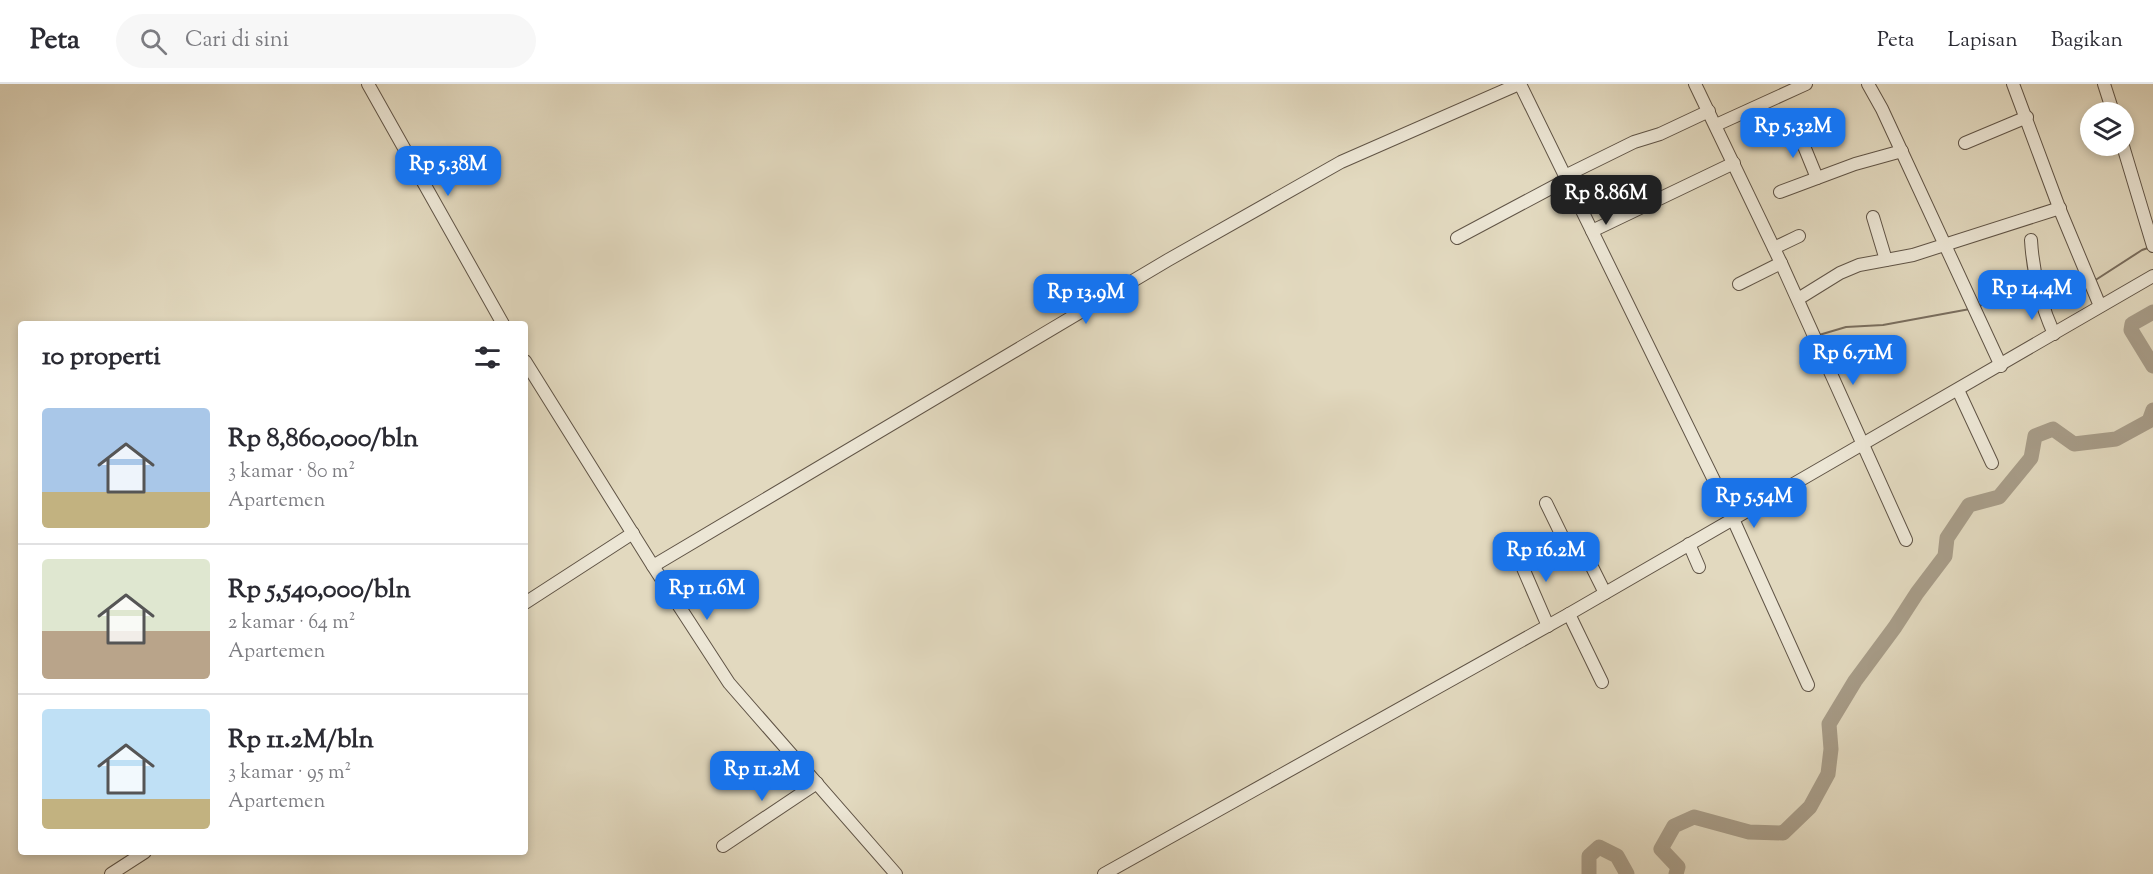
<!DOCTYPE html>
<html lang="id">
<meta charset="utf-8">
<style>
body{margin:0;font-family:"Sorts Mill Goudy",serif;background:#f7f7f7;color:#2b2b33;height:100vh;display:flex;flex-direction:column;font-size:22px;white-space:nowrap}
*{box-sizing:border-box;margin:0}
p{font-size:20px;color:#7c7c81}
.icon{flex:none;width:33px;height:33px;fill:none;stroke:currentColor;stroke-width:2;stroke-linecap:round;stroke-linejoin:round}
.map{position:relative;flex:1;overflow:hidden}
.side{position:absolute;left:18px;top:237px;width:510px;height:534px;display:flex;flex-direction:column;background:#fff;border-radius:6px;box-shadow:0 3px 9px #0003}
.side>*{flex:none}
.buttons{position:absolute;left:2080px;top:18px;display:grid;gap:12px}
.buttons a{display:grid;place-items:center;width:54px;height:54px;border-radius:50%;background:#fff;box-shadow:0 3px 9px #0003;font-size:30px}
.price{position:absolute;translate:-50% -51px;padding:0 14px;border-radius:12px;background:#1a73e8;color:#fff;font-size:20px;line-height:39px;filter:drop-shadow(0 2px 3px #0008)}
.price::after{content:'';position:absolute;left:50%;top:36px;width:18px;height:14px;margin-left:-9px;background:inherit;clip-path:polygon(0 0,100% 0,50% 100%)}
.price.active{background:#222;color:#fff}
ul{padding:0;list-style:none}
li{display:flex;align-items:center;gap:18px;height:150px;padding:0 24px}
li+li{border-top:2px solid #e1e1e2}
li span{display:grid;place-items:center;flex:none;width:168px;height:120px;border-radius:6px;color:#555}
li>.icon{margin-inline-start:auto}
span .icon{width:72px;height:72px;fill:#fffc;stroke-width:1}
li b{font-size:26px}
h2{display:flex;justify-content:space-between;align-items:center;height:72px;padding:0 24px;font-size:26px}
header{display:flex;align-items:center;gap:36px;box-sizing:border-box;height:84px;padding:0 30px;background:#fff;border-bottom:2px solid #e1e1e2}
header strong{font-size:28px}
nav{display:flex;gap:33px;margin-inline-start:auto;font-size:21px}
.search{width:420px;height:54px;background:#f7f7f7;display:flex;align-items:center;gap:15px;box-sizing:border-box;padding:0 21px;border-radius:33px;color:#7c7c81;font-size:22px}
.map>svg:first-child{display:block}
</style>
<header>
<strong>Peta</strong>
<div class="search"><svg class="icon" aria-label="search" viewBox="0 0 24 24"><circle cx="10" cy="10" r="6"/><path d="M15 15l6 6"/></svg>Cari di sini</div>
<nav><a>Peta</a><a>Lapisan</a><a>Bagikan</a></nav>
</header>
<div class="map">
<svg width="2153" height="790" viewBox="0 0 2153 790">
<rect width="100%" height="100%" fill="#e2d9bf"/>
<filter id="stains"><feTurbulence type="fractalNoise" baseFrequency=".00333" numOctaves="4"/><feColorMatrix values="0 0 0 0 .2 0 0 0 0 .09 0 0 0 0 .02 0 0 0 .5 -.17"/></filter>
<radialGradient id="worn" r=".72"><stop offset=".6" stop-color="#630" stop-opacity="0"/><stop offset="1" stop-color="#630" stop-opacity=".3"/></radialGradient>
<g fill="none" stroke-linecap="round" stroke-linejoin="round">
<g stroke="#796d5d" stroke-width="2">
<polyline points="2094,197 2142,166 2148,164"/>
<polyline points="2046,212 2069,208 2087,201"/>
<polyline points="1978,222 1994,218 2037,213"/>
<polyline points="1819,251 1846,243 1883,241 1970,225"/>
<polyline points="1803,259 1812,255"/>
</g>
<g stroke="#a79c88" stroke-width="15">
<polyline points="2153,228 2132,240 2131,246 2153,282"/>
<polyline points="1589,790 1589,772 1599,763 1617,772 1627,790"/>
<polyline points="1676,790 1678,783 1661,765 1674,742 1694,733 1749,748 1783,749 1810,723 1828,690 1831,665 1829,640 1855,597 1895,543 1917,509 1945,472 1947,454 1969,421 1999,413 2031,374 2035,352 2053,345 2074,360 2116,355 2149,337 2153,326"/>
</g>
<g stroke="#605446" stroke-width="14">
<g id="minor">
<polyline points="368,0 503,240"/>
<polyline points="1520,0 1733,435 1808,601"/>
<polyline points="1695,0 1781,179 1906,456"/>
<polyline points="1868,0 1882,25 2001,282"/>
<polyline points="2013,0 2060,126 2100,222"/>
<polyline points="2104,0 2113,28"/>
<polyline points="1716,41 1806,0"/>
<polyline points="1797,45 1817,94"/>
<polyline points="1965,59 2027,33"/>
<polyline points="2123,62 2153,162"/>
<polyline points="1565,92 1634,58 1660,50 1709,27"/>
<polyline points="1780,108 1855,80 1902,67"/>
<polyline points="1873,133 1886,176"/>
<polyline points="1592,147 1734,79"/>
<polyline points="1457,154 1566,96"/>
<path d="M2031 156C2033 189 2040 219 2054 250"/>
<polyline points="1774,164 1799,152"/>
<polyline points="1739,200 1781,179"/>
<polyline points="1798,215 1840,189 1859,181 1913,171 2060,124"/>
<polyline points="525,277 653,482 729,599 896,790"/>
<polyline points="1958,306 1992,379"/>
<polyline points="1546,419 1566,460 1569,462 1577,458 1580,459 1605,509"/>
<polyline points="1689,460 1699,483"/>
<polyline points="1516,468 1548,542"/>
<polyline points="653,482 1168,176 1341,78 1519,0"/>
<polyline points="525,519 633,449"/>
<polyline points="1569,530 1602,598"/>
<polyline points="723,762 817,699"/>
<polyline points="111,790 145,768"/>
<polyline points="1104,790 1569,530 2153,192"/>
</g>
</g>
<use href="#minor" stroke="#ece6d5" stroke-width="12"/>
</g>
<rect width="100%" height="100%" filter="url(#stains)"/>
<rect width="100%" height="100%" fill="url(#worn)"/>
</svg>
<div class="buttons">
<a><svg class="icon" aria-label="layers" viewBox="0 0 24 24"><path d="M12 4l9 5-9 5-9-5zM3 14l9 5 9-5"/></svg></a>
</div>
<b class="price" style="left:1793px;top:75px">Rp 5.32M</b>
<b class="price" style="left:448px;top:113px">Rp 5.38M</b>
<b class="price active" style="left:1606px;top:142px">Rp 8.86M</b>
<b class="price" style="left:2032px;top:237px">Rp 14.4M</b>
<b class="price" style="left:1086px;top:241px">Rp 13.9M</b>
<b class="price" style="left:1853px;top:302px">Rp 6.71M</b>
<b class="price" style="left:1754px;top:445px">Rp 5.54M</b>
<b class="price" style="left:1546px;top:499px">Rp 16.2M</b>
<b class="price" style="left:707px;top:537px">Rp 11.6M</b>
<b class="price" style="left:762px;top:718px">Rp 11.2M</b>
<section class="side">
<h2>10 properti<svg class="icon" aria-label="filters" viewBox="0 0 24 24"><path d="M4 7h16M4 17h16"/><circle cx="9" cy="7" r="2"/><circle cx="15" cy="17" r="2"/></svg></h2>
<ul>
<li><span style="background:linear-gradient(#a9c7e8 70%,#c2b280 0)"><svg class="icon" aria-label="home" viewBox="0 0 24 24"><path d="M3 11l9-7 9 7M6 9v11h12V9"/></svg></span><div><b>Rp 8,860,000/bln</b><p>3 kamar · 80 m²</p><p>Apartemen</p></div></li>
<li><span style="background:linear-gradient(#dfe7d0 60%,#b9a48a 0)"><svg class="icon" aria-label="home" viewBox="0 0 24 24"><path d="M3 11l9-7 9 7M6 9v11h12V9"/></svg></span><div><b>Rp 5,540,000/bln</b><p>2 kamar · 64 m²</p><p>Apartemen</p></div></li>
<li><span style="background:linear-gradient(#bfe0f5 75%,#c2b280 0)"><svg class="icon" aria-label="home" viewBox="0 0 24 24"><path d="M3 11l9-7 9 7M6 9v11h12V9"/></svg></span><div><b>Rp 11.2M/bln</b><p>3 kamar · 95 m²</p><p>Apartemen</p></div></li>
</ul>
</section>
</div>
